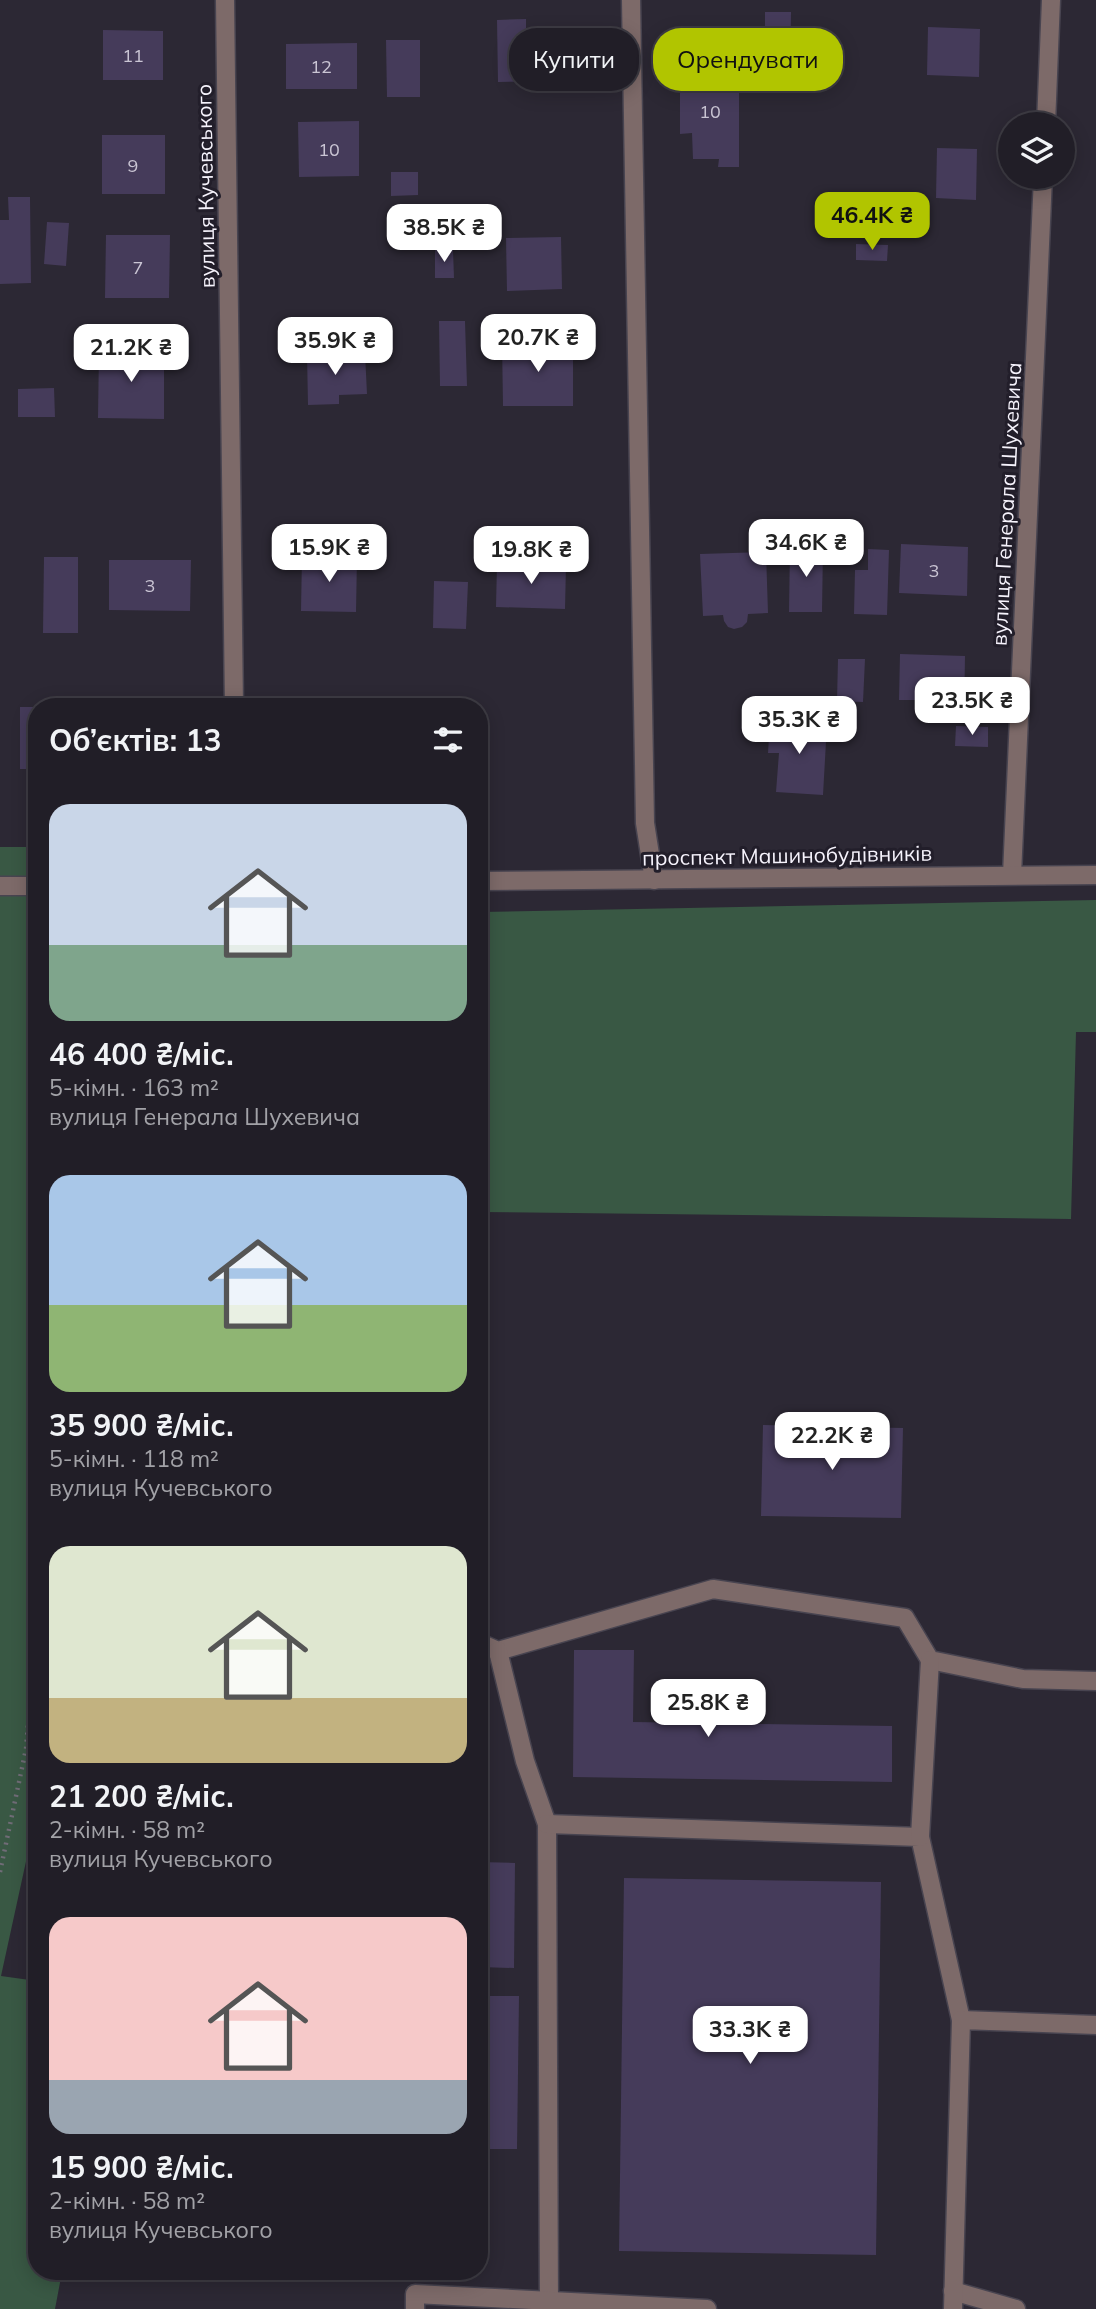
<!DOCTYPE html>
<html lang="uk">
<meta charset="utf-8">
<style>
body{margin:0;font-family:Mulish,sans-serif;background:#2d2b33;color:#f1f3f6;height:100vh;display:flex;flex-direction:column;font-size:26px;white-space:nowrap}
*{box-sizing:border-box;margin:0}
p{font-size:23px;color:#a2a2a7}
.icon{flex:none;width:38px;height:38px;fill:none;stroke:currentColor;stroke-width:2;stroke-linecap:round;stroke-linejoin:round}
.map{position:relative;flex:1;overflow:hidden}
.details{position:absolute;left:28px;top:698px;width:460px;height:1582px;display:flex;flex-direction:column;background:#211e27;border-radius:28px;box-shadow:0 4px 18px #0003,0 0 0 2px #3e3c44}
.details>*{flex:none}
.hud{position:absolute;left:509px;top:28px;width:481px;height:63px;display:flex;gap:14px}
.tools{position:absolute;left:998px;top:112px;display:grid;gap:14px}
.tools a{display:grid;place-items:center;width:77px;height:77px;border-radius:50%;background:#211e27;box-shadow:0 4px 18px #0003,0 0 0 2px #3e3c44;font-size:35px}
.price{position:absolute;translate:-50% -60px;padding:0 16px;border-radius:14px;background:#fff;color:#222;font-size:23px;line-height:46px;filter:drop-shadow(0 2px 4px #0008)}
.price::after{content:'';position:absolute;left:50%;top:42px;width:21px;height:16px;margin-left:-10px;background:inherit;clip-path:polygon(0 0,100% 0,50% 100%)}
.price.selected{background:#b1c500;color:#111}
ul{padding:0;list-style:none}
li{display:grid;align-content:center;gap:14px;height:371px;padding:0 21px}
li span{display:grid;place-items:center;height:217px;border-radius:21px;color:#555}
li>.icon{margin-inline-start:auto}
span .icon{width:126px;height:126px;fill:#fffc;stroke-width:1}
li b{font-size:30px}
h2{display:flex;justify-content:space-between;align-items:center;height:84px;padding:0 21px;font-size:30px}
.chip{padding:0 24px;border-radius:28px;background:#211e27;box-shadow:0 4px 18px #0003,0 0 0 2px #3e3c44;font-size:24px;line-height:63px}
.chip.selected{background:#b1c500;color:#111}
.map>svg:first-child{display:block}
</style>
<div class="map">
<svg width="1096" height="2309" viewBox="0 0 1096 2309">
<rect width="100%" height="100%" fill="#2c2834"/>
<g fill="#395844">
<polygon points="0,847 37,847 37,1811 1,1976 37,1981 37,2272 62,2272 55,2309 0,2309"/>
<polygon points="1096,900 1096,1032 1076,1032 1071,1219 480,1212 480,912"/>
</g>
<g fill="#453b5a">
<polygon points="765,12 791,12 790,82 765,82"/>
<polygon points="526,19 526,29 560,29 561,81 498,82 497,20"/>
<polygon points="928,27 980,29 979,77 927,75"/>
<polygon points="103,30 163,31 163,80 103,80"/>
<polygon points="386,40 420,40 420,97 387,97"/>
<polygon points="357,43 357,89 286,89 286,44"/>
<polygon points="693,64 739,65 739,167 718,167 719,159 693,159 692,133 680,134 680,88 692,88"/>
<polygon points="359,121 359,176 299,177 298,122"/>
<rect x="102" y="135" width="63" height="59"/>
<polygon points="937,148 977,149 976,200 936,198"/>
<polygon points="391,172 418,172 418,195 391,196"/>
<polygon points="8,197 30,197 31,283 0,284 0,220 9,220"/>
<polygon points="47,222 69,223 66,266 44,264"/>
<polygon points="106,235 170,235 169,298 105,298"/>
<polygon points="561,237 562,289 507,291 506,238"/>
<polygon points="856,244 888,245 887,261 856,260"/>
<polygon points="435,250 453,250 454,278 435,278"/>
<polygon points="439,321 465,321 467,386 440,386"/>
<polygon points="502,342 573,342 573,406 503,406"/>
<polygon points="99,350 164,350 164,419 98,418"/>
<polygon points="365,353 367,394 339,395 339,404 308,405 307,354"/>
<polygon points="54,388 55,417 18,417 18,389"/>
<polygon points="901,544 968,547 967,596 899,593"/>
<polygon points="790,546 823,546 822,612 789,612"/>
<polygon points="868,549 889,550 887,615 854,614 855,570 868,570"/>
<polygon points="766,552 768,613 748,614 747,622 742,627 734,629 728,627 724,621 723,615 703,616 700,554"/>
<polygon points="302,556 357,557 356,612 301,611"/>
<polygon points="44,557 78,557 78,633 43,633"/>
<polygon points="109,560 191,560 190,611 109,610"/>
<polygon points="497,564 566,565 565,609 496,607"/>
<polygon points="434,581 468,582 466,629 433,628"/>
<polygon points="900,654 965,656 964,717 917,716 918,700 899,700"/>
<polygon points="838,659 865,659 863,702 837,701"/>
<rect x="20" y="707" width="17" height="62"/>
<polygon points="770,720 827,724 823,795 776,792 779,753 768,753"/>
<polygon points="956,726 988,727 988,747 955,746"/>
<polygon points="763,1425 903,1428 901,1518 761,1516"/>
<polygon points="574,1650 634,1650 633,1722 892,1726 892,1782 573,1777"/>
<polygon points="480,1862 515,1863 514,1968 480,1967"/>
<polygon points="624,1878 881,1882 876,2255 619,2251"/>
<polygon points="480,1996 519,1996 517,2149 480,2149"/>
</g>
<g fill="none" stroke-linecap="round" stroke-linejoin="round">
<g stroke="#484450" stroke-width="21">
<g id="minor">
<polyline points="225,0 234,707"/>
<polyline points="631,0 645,823 654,880"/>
<polyline points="1046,124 1051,0"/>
<polyline points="1012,875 1043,177"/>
<polyline points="480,881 1096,875"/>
<polyline points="0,886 37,886"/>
<polyline points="480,1643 498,1651 713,1589 905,1618 930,1660 1023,1679 1096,1681"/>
<polyline points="498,1651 525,1761 547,1824 549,2309"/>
<polyline points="547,1824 920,1837 961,2020"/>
<polyline points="920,1837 930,1660"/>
<polyline points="953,2291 1016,2309"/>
<polyline points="415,2309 415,2294 707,2309"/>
<polyline points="953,2309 961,2020 1096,2025"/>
</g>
</g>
<polyline stroke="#706c77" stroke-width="4.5" stroke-dasharray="2 5" stroke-linecap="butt" points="0,1872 26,1749 37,1614"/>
<use href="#minor" stroke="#7d6a69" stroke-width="18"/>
</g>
<g text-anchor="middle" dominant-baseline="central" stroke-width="6" stroke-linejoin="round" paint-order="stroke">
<g font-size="18" fill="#cac5d4">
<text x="133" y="55">11</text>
<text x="321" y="66">12</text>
<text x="710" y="111">10</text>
<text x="329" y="149">10</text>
<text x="133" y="165">9</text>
<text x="138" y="267">7</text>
<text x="934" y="570">3</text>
<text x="150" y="585">3</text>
</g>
<g font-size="21" fill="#f6f3fc" stroke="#221e2a">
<text transform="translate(205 186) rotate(-91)">вулиця Кучевського</text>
<text transform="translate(1006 504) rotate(-87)">вулиця Генерала Шухевича</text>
<text transform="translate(787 855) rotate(-1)">проспект Машинобудівників</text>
</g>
</g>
</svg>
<div class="tools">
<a><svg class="icon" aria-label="layers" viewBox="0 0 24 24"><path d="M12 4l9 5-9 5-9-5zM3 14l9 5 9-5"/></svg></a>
</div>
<b class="price selected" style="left:872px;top:252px">46.4K ₴</b>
<b class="price" style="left:444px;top:264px">38.5K ₴</b>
<b class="price" style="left:538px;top:374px">20.7K ₴</b>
<b class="price" style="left:335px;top:377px">35.9K ₴</b>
<b class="price" style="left:131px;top:384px">21.2K ₴</b>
<b class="price" style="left:806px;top:579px">34.6K ₴</b>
<b class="price" style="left:329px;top:584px">15.9K ₴</b>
<b class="price" style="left:531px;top:586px">19.8K ₴</b>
<b class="price" style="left:972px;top:737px">23.5K ₴</b>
<b class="price" style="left:799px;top:756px">35.3K ₴</b>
<b class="price" style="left:832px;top:1472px">22.2K ₴</b>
<b class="price" style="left:708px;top:1739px">25.8K ₴</b>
<b class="price" style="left:750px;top:2066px">33.3K ₴</b>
<div class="hud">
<a class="chip">Купити</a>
<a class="chip selected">Орендувати</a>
</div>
<section class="details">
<h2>Об’єктів: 13<svg class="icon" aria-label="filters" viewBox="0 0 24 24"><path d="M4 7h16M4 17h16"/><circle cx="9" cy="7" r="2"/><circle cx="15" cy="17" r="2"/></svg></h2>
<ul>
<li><span style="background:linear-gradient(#c9d6e8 65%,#7fa58c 0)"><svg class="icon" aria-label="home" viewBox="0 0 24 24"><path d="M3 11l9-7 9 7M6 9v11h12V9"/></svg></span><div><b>46 400 ₴/міс.</b><p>5-кімн. · 163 m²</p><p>вулиця Генерала Шухевича</p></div></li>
<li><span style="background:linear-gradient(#a9c7e8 60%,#8fb573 0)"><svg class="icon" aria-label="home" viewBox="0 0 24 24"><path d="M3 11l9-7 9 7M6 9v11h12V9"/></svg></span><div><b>35 900 ₴/міс.</b><p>5-кімн. · 118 m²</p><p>вулиця Кучевського</p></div></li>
<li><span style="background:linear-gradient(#dfe7d0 70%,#c2b280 0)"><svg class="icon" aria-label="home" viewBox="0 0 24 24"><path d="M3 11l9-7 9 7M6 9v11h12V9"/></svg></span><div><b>21 200 ₴/міс.</b><p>2-кімн. · 58 m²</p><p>вулиця Кучевського</p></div></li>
<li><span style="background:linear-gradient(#f6c9c9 75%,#9aa5b1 0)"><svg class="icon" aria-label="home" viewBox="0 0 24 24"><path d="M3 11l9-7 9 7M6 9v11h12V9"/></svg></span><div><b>15 900 ₴/міс.</b><p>2-кімн. · 58 m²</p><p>вулиця Кучевського</p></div></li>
</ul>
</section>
</div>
